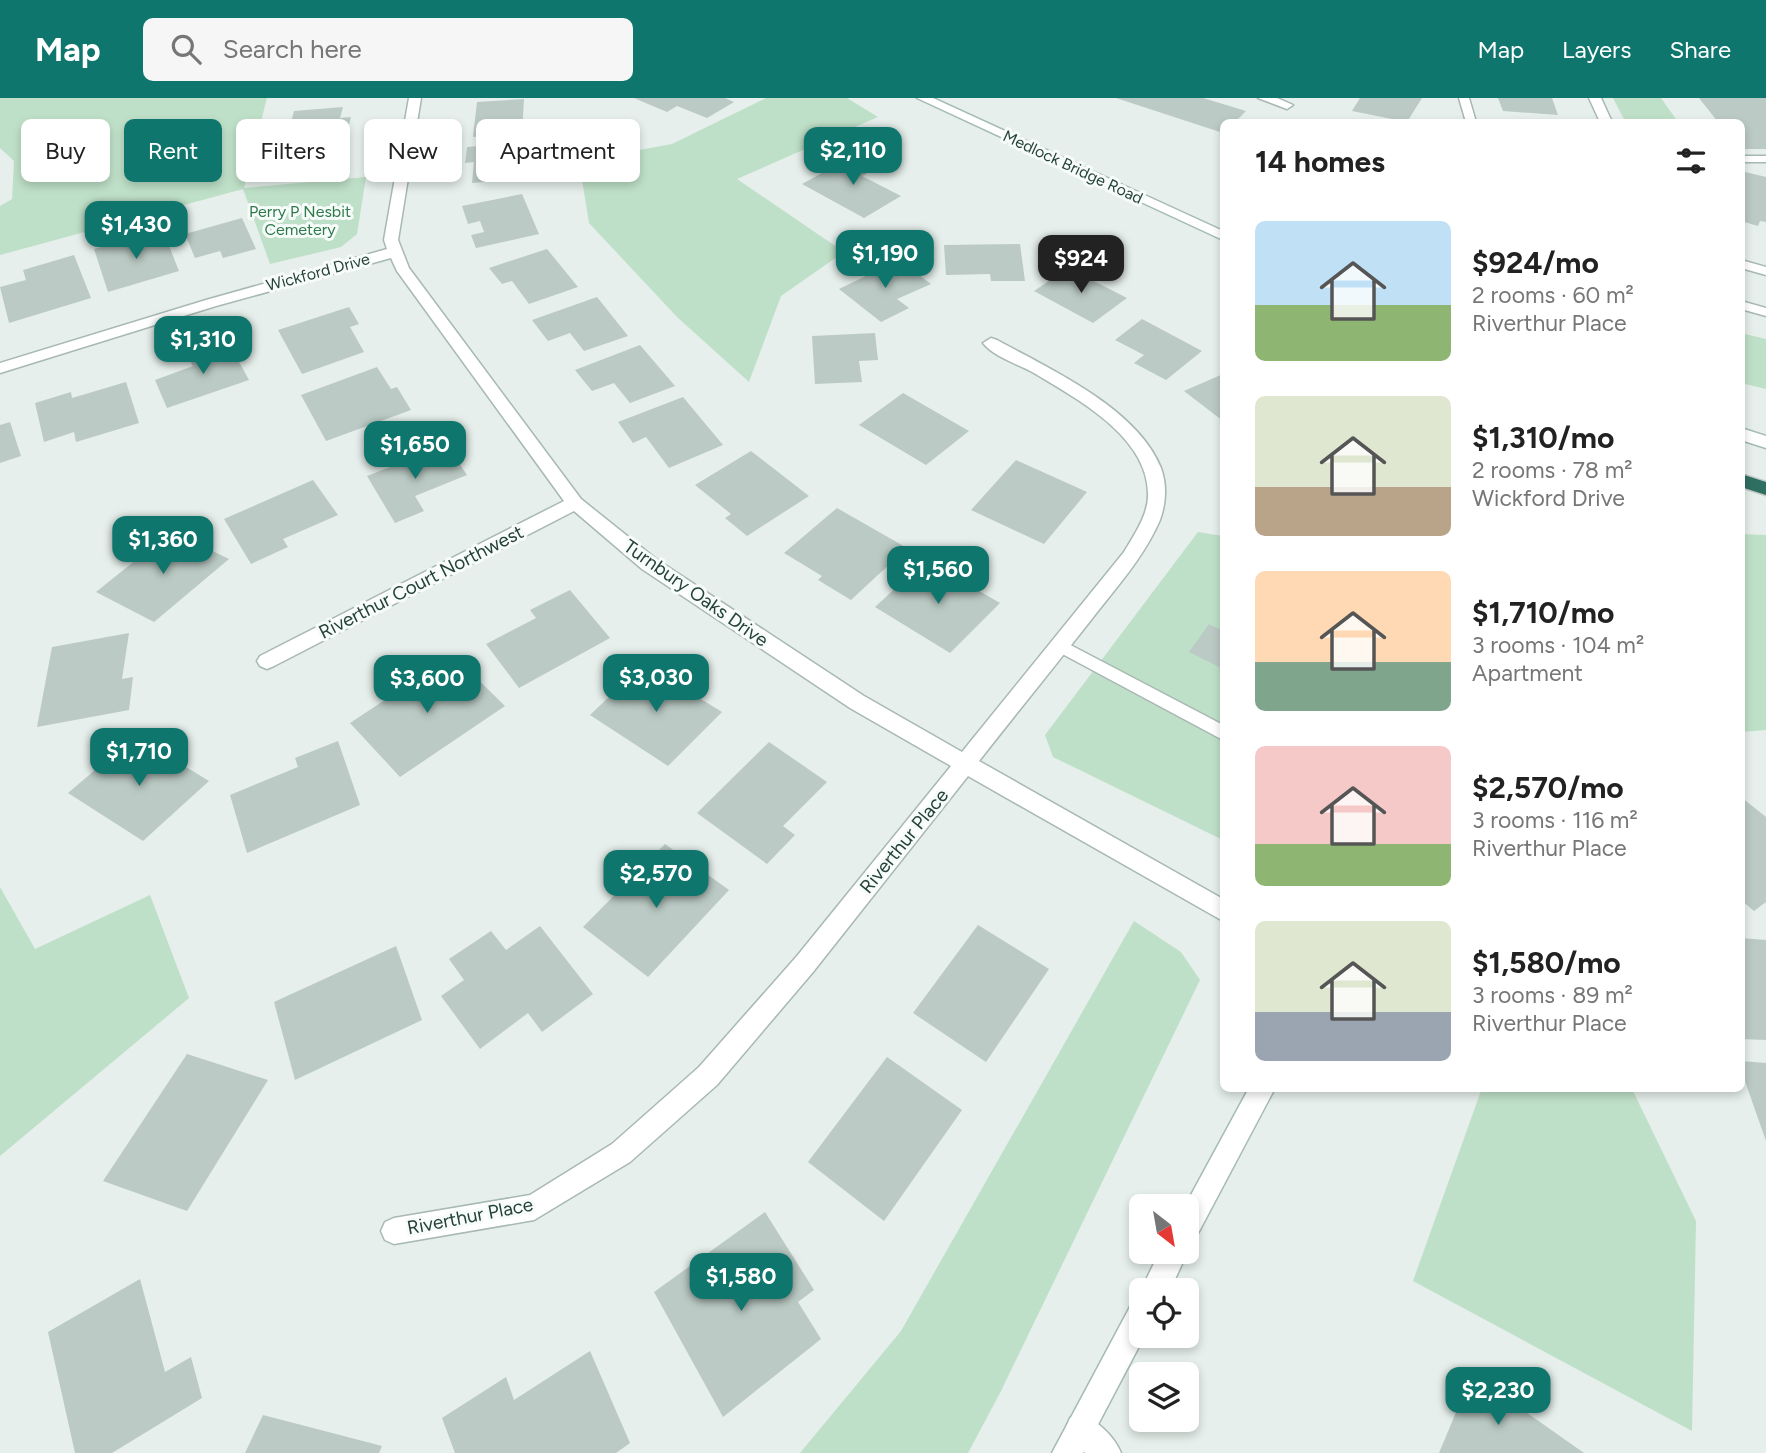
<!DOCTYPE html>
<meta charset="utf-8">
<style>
body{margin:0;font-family:Figtree,sans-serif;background:#f6f6f6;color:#222;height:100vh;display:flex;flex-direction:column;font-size:26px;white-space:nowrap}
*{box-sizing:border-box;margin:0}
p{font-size:23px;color:#767676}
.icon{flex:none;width:38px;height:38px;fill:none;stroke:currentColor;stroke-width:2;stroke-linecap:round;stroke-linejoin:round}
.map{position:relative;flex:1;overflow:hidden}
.details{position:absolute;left:1220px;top:21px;width:525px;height:973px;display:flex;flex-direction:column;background:#fff;border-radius:10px;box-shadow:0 4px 10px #0003}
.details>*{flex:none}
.hud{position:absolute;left:21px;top:21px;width:665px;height:63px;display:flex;gap:14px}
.needle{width:46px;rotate:149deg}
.tools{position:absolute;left:1129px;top:1096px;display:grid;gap:14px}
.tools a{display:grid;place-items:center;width:70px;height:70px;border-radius:10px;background:#fff;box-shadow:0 4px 10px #0003;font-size:35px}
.price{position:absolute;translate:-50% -60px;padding:0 16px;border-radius:14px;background:#0f766e;color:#fff;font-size:23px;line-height:46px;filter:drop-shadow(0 2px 4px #0008)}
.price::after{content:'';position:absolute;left:50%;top:42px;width:21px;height:16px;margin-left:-10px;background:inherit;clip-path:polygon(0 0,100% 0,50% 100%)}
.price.selected{background:#222;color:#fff}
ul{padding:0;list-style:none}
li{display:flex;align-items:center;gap:21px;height:175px;padding:0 35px}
li span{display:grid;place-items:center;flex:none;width:196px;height:140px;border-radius:10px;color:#555}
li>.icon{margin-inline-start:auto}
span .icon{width:84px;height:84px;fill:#fffc;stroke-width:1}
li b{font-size:30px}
h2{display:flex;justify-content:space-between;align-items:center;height:84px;padding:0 35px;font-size:30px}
.chip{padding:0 24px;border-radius:10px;background:#fff;box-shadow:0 4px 10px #0003;font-size:24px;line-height:63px}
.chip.selected{background:#0f766e;color:#fff}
header{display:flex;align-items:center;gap:42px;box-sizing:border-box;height:98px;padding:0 35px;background:#0f766e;color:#fff}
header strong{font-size:33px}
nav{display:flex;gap:38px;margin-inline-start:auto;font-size:24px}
.search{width:490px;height:63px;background:#f6f6f6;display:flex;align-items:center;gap:18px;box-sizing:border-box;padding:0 24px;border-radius:10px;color:#767676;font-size:26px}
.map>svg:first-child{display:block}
</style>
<header>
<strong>Map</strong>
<div class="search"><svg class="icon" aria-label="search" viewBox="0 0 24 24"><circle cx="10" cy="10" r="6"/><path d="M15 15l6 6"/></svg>Search here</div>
<nav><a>Map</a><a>Layers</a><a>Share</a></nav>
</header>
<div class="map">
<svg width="1766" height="1355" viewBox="0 0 1766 1355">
<rect width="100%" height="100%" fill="#e6efeb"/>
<g fill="#bfe0c8">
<polygon points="0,0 267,0 244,90 366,79 357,136 341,149 270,166 243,91 0,157 0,108 12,101 14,63 0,50"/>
<polygon points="766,0 847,0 878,19 737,81 844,154 781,198 749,284 677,219 589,125 579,63 672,46"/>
<polygon points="1613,0 1661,0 1678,24 1629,24 1624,21"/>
<polygon points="1741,235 1766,241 1766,291 1741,285"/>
<polygon points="1198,434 1223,438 1223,742 1053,659 1045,637"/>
<polygon points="1741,436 1766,437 1766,632 1741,634"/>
<polygon points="0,789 35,851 150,797 189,900 0,1058"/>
<polygon points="1134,823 1181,854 1200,882 1000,1295 968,1355 800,1355 901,1233"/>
<polygon points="1482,990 1632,991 1696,1123 1692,1333 1413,1183"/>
</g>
<g fill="#bbcac4">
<polygon points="634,0 725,0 734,4 707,20 677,8 667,14"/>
<polygon points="1116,0 1203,0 1246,13 1235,24 1223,24 1223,35"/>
<polygon points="1360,0 1422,0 1407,24 1352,13"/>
<polygon points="1498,0 1552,0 1558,17 1503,13"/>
<polygon points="1699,0 1766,0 1766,51 1741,51 1741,24 1718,24"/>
<polygon points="524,1 522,35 473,39 477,4"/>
<polygon points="343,9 340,20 351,19 347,34 287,39 294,13"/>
<polygon points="327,44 322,59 340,58 335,77 273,81 285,46"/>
<polygon points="524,44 522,81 472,85 474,64 465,65 467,49"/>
<polygon points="855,57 878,69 862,78 901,98 864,120 802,86"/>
<polygon points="1741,73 1766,79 1766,124 1760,123 1758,128 1741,123"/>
<polygon points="522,96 539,136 476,150 471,137 484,134 480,123 468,126 462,108"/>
<polygon points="242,120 256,151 223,160 220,153 195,160 185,136"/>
<polygon points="163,133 179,173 108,194 94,151"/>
<polygon points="1020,146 1025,183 991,183 990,176 946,177 944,147"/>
<polygon points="547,151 578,189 529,206 512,183 502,186 489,170"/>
<polygon points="74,157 91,200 9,225 0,189 26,182 23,172"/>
<polygon points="899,162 931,186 897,201 909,210 881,224 839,191"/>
<polygon points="1068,170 1127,200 1093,225 1034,193"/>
<polygon points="597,199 628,238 584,253 570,235 548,243 532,222"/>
<polygon points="349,209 359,226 350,229 364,254 302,276 278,232"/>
<polygon points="1142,221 1202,253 1166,282 1134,265 1144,257 1115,242"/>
<polygon points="875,235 878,262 859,263 862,284 815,286 812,238"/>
<polygon points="228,244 249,282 167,310 155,282 193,268 187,258"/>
<polygon points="640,247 675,288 630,305 614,285 592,293 575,272"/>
<polygon points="377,269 391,291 397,289 411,312 326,343 301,297"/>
<polygon points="1223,276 1223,323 1184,293"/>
<polygon points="126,284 139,325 76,344 74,334 44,344 35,305 71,294 72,300"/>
<polygon points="903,295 969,333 926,367 859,327"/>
<polygon points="683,299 723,347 669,370 646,339 633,345 618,324"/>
<polygon points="10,324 21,358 0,365 0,327"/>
<polygon points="447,347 467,377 415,398 424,413 395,425 367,378"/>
<polygon points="751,353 809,398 747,438 725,420 731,416 695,387"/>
<polygon points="1016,362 1087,394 1044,446 971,412"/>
<polygon points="313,382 338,417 283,441 288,449 251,466 224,421"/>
<polygon points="837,410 907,450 851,502 818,482 822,478 784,455"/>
<polygon points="172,433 229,461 154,524 96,494"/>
<polygon points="926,462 1000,505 950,555 875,509"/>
<polygon points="570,492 610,540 519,590 486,546 536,520 530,512"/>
<polygon points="1209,526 1223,533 1223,571 1189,554"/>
<polygon points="129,535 122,581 133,579 129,612 37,629 52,549"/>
<polygon points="453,557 505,608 400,679 350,625"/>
<polygon points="644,566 722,614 668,668 590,617"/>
<polygon points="135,638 209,683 143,743 68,695"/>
<polygon points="338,643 360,707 247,755 230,697 298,669 295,660"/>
<polygon points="769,644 827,684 783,728 795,737 767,766 697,715"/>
<polygon points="1741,699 1766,719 1766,804 1754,813 1741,802"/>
<polygon points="665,746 729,792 648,879 583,829"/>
<polygon points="978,827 1049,871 986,964 913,915"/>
<polygon points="540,828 593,896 542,934 528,915 480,951 441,898 464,882 449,861 491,833 506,852"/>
<polygon points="1741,840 1766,842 1766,942 1741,941"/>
<polygon points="396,848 422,922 295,982 274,904"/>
<polygon points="187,956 268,982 187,1113 103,1083"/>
<polygon points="887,959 962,1012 884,1123 808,1064"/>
<polygon points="1741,963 1766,965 1766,1043 1741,972"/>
<polygon points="765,1114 814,1192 798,1204 821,1241 723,1319 654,1194"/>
<polygon points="140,1181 165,1274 191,1259 202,1300 112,1355 75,1355 48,1234"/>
<polygon points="590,1253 630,1345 616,1355 455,1355 442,1320 506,1279 514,1302"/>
<polygon points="1472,1276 1584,1355 1439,1355"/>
<polygon points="263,1317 382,1348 379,1355 245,1355"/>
</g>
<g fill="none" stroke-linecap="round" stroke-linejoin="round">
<g stroke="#a8b8b2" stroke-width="3">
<g id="lane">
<polygon points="1459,0 1469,0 1476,24 1466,24"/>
<rect x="1741" y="58" width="25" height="6"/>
<polygon points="1741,162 1766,169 1766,177 1741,170"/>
<polygon points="1741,203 1766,210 1766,218 1741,211"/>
<polygon points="1059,541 1223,627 1223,642 1053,551 1051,547 1053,543"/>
</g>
</g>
<g stroke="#a8b8b2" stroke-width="3">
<g id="street">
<path d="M409 0H421L398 142 409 170 581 401 656 461 864 598 962 654 1124 454C1134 437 1149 416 1148 395 1147 338 1077 301 1034 275 1018 266 994 259 983 245L991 240 997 242C1050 271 1137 310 1161 370 1167 387 1166 405 1160 422 1144 459 1116 490 1091 522 1054 569 1016 616 979 663L1223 801V823L968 678 813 874 717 987 630 1064 534 1122 394 1146 385 1142 381 1133 385 1124 394 1120 530 1097 612 1046 699 969 797 858 951 668 850 610 642 471 574 413 274 568 267 571 260 568 257 563 260 558 564 403 397 173 391 160 216 208 0 275V265L206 202 387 151 384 142Z"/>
<polygon points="1258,0 1277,0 1293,7 1287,11"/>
<polygon points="1589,0 1601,0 1612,24 1600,24"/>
<path d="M1080 1316C1097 1322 1114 1338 1121 1355H1085L1070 1340 1066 1330 1070 1320Z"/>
</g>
</g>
<g stroke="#a4bbb3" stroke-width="3">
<g id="secondary">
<polygon points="917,0 933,0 1223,133 1223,142"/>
<polygon points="1741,330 1766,338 1766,350 1741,342"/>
<polygon points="1249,990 1275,990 1195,1141 1186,1145 1185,1108"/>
<polygon points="1186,1148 1188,1153 1170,1192 1141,1192 1160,1153 1186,1153"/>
<polygon points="1141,1203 1141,1237 1145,1237 1083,1355 1052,1355 1131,1207"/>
</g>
</g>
<g stroke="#c2cac8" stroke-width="3">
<polygon id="highway" points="1741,376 1766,384 1766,397 1741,389"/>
</g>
<use href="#lane" fill="#fff" fill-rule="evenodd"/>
<use href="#street" fill="#fff" fill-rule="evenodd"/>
<use href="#secondary" fill="#fff" fill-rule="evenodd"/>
<use href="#highway" fill="#2f6f62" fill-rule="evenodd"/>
</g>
<g text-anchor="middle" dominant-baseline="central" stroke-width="6" stroke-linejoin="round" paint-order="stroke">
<g font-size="16" fill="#24423a" stroke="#f7fbf9">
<text transform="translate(1073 69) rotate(25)">Medlock Bridge Road</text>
<text transform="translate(318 174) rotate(-15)">Wickford Drive</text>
</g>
<g font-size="16" fill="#2d7a4b" stroke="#f7fbf9">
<text x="300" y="113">Perry P Nesbit<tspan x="300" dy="18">Cemetery</tspan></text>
</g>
<g font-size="19" fill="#24423a" stroke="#f7fbf9">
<text transform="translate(421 484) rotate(-27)">Riverthur Court Northwest</text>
<text transform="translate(696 495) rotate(35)">Turnbury Oaks Drive</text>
<text transform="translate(904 743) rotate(-51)">Riverthur Place</text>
<text transform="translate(470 1118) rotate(-11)">Riverthur Place</text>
</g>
</g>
</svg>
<div class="tools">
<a><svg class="needle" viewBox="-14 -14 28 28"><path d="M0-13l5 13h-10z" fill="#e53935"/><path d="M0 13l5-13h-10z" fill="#767676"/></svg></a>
<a><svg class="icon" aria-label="locate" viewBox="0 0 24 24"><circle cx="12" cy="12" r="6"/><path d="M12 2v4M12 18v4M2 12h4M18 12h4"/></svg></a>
<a><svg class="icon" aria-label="layers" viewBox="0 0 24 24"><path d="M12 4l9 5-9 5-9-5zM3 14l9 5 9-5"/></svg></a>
</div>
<b class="price" style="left:853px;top:89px">$2,110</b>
<b class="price" style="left:136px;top:163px">$1,430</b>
<b class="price" style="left:885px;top:192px">$1,190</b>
<b class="price selected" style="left:1081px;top:197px">$924</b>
<b class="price" style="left:203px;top:278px">$1,310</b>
<b class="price" style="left:415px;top:383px">$1,650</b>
<b class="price" style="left:163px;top:478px">$1,360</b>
<b class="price" style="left:938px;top:508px">$1,560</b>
<b class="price" style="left:656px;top:616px">$3,030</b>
<b class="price" style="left:427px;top:617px">$3,600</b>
<b class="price" style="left:139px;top:690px">$1,710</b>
<b class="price" style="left:656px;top:812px">$2,570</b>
<b class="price" style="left:741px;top:1215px">$1,580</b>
<b class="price" style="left:1498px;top:1329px">$2,230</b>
<div class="hud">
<a class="chip">Buy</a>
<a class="chip selected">Rent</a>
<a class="chip">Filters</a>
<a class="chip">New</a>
<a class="chip">Apartment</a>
</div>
<section class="details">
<h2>14 homes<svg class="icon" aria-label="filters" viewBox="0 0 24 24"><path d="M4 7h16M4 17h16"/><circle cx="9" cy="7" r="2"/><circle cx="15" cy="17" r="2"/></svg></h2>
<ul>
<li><span style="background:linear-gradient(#bfe0f5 60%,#8fb573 0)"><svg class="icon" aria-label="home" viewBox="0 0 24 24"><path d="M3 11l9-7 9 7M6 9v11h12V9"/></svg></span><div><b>$924/mo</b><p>2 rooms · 60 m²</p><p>Riverthur Place</p></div></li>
<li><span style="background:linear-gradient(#dfe7d0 65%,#b9a48a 0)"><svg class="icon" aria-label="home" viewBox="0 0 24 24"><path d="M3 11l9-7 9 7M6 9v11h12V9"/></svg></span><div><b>$1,310/mo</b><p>2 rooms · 78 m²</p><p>Wickford Drive</p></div></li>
<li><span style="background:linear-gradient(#ffd9b3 65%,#7fa58c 0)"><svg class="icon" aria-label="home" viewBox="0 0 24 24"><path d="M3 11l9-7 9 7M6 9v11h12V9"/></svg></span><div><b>$1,710/mo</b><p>3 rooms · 104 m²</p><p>Apartment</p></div></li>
<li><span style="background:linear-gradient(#f6c9c9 70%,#8fb573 0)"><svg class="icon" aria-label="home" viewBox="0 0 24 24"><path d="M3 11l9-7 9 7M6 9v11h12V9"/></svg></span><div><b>$2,570/mo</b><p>3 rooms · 116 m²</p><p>Riverthur Place</p></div></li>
<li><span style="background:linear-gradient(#dfe7d0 65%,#9aa5b1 0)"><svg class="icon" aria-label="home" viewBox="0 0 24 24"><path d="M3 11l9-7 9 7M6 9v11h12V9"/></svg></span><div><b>$1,580/mo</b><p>3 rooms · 89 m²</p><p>Riverthur Place</p></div></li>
</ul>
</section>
</div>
